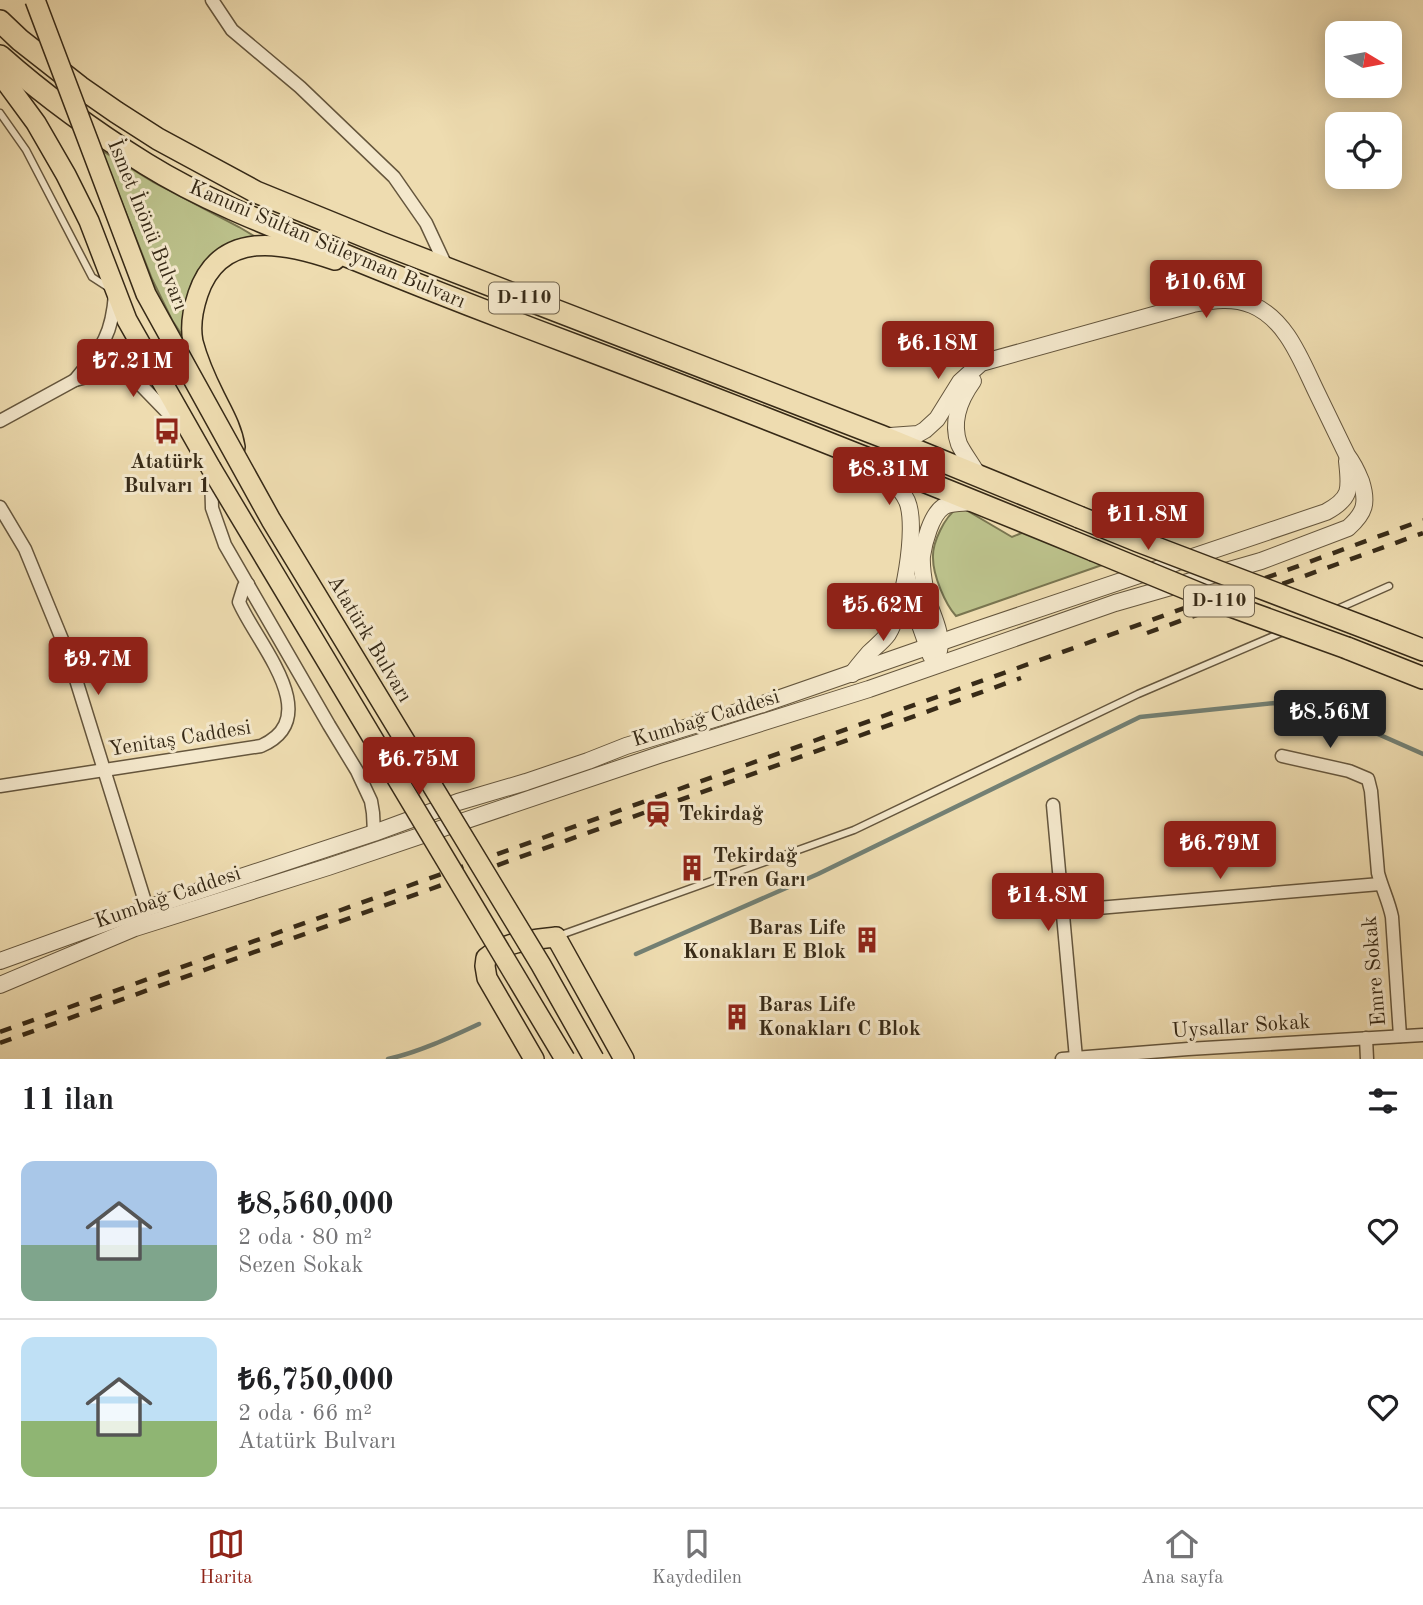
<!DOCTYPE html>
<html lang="tr">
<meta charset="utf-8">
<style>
body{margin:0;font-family:"Old Standard TT",serif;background:#f2f2f2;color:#202124;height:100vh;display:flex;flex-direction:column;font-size:26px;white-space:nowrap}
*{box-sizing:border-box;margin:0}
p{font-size:23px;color:#757577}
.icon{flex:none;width:38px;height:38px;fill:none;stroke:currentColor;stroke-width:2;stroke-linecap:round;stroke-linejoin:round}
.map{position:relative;height:1059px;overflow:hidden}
.drawer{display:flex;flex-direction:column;background:#fff;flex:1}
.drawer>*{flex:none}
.needle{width:46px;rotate:100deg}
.tools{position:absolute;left:1325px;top:21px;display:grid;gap:14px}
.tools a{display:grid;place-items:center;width:77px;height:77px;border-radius:14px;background:#fff;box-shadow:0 4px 18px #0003;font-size:35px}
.price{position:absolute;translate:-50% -60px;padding:0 16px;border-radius:7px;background:#8f2418;color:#fff;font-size:23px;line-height:46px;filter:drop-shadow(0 2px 4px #0008)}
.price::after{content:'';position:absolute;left:50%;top:42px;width:21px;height:16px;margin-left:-10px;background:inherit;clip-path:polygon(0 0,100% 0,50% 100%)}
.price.active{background:#222;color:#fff}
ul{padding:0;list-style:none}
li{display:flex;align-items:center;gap:21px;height:175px;padding:0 21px}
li+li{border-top:2px solid #e0e0e0}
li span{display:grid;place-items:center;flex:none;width:196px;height:140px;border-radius:14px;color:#555}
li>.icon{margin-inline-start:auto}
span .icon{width:84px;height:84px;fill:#fffc;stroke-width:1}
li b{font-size:30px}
h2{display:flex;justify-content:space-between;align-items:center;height:84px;padding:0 21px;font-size:30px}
.menu{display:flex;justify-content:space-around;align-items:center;height:98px;border-top:2px solid #e0e0e0;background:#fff;font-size:19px;color:#757577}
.menu a{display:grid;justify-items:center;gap:4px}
.menu .active{color:#8f2418}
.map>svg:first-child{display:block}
</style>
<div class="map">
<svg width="1423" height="1059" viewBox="0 0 1423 1059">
<rect width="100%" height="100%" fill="#eedcb0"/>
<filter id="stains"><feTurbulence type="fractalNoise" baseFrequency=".00286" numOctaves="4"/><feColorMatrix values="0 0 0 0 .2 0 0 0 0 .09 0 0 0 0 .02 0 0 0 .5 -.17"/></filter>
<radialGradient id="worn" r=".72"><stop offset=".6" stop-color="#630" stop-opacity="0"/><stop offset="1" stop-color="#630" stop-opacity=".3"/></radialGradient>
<g fill="#bbc08a" stroke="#797550" stroke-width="2">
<polygon points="101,150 153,182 239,227 259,239 211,257 191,285 183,317 186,341 172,320 152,279"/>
<path d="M957 509 966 510 1012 537 1031 529 1102 565 956 616C945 604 933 575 933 558 932 543 945 516 957 509Z"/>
</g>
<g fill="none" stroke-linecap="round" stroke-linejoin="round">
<g stroke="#738074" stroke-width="4.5">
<polyline points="636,954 818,874 1140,717 1275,703 1362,727 1423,754"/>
<path d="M388 1059C419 1052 449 1038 479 1024"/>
</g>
<g stroke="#65563d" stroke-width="9">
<g id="service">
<polyline points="0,113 26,150 92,277 109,288"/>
<polyline points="1335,610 1389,586"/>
<polyline points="558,936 854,830 1138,694 1283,632"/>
</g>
</g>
<g stroke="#65563d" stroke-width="15">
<g id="minor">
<polyline points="212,0 232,30 300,87 394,177 426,223 447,268"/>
<path d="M75 380C101 348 112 337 115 294"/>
<polyline points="0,421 75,380 109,371 123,372 132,376 166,411 183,421"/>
<polyline points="211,472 212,508 225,545 329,725 357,771 371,801 373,813 374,833"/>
<polyline points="0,507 25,549 68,654 147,908"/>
<path d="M1282 756 1349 771 1368 779 1371 791 1378 873C1382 888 1389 902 1392 917L1400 1036"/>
<path d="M0 786 261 746C327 717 255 641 239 602L244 586 248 584"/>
<polyline points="1053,805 1076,1058"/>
<polyline points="1062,911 1380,884"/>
<polyline points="1366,1038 1367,1059"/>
<polyline points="1062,1059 1188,1049 1423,1035"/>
</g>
</g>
<g stroke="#65563d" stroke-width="18">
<g id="tertiary">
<path d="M973 381C960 399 951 422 959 444 963 453 974 467 979 477"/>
<polyline points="907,577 919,622 931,656"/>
<path d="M939 651C943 631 930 612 926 594 924 582 921 568 922 556 924 543 931 515 943 507 949 503 967 502 975 503"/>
<path d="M852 674C857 667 863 660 869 653 875 647 883 641 888 634 903 610 918 527 907 501 900 486 887 476 874 467"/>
<path d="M0 961 147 908 374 833 458 802 526 782 588 761 626 746 763 704 976 630 1326 512C1352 498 1350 489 1347 461"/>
<path d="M0 985 135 928 328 867 659 755 869 689 1115 603 1261 561 1348 528C1365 513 1368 503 1361 481 1357 471 1353 463 1347 455 1337 434 1326 412 1316 391 1301 360 1286 319 1252 305 1232 297 1214 300 1193 304L981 363 960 382 937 419 925 430 918 434 890 436"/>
</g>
</g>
<g stroke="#372a17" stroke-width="22">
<g id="primary">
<polyline points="0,74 36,123 66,175 89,221 127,320 211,468"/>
<path d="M235 447C232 428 223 413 215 397 206 379 198 361 193 342 190 327 193 309 198 294 220 229 283 242 335 260"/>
<path d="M534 1059 487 978 485 966 486 958C506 941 531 940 556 937L624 1059"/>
</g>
</g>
<g stroke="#372a17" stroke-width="24">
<g id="trunk">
<polyline points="0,21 20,40 80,87 116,112 158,139 256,192 381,243 881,436 1079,517"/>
<path d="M0 56C45 96 95 132 146 164 204 200 269 225 332 250 415 284 497 316 580 347 752 412 923 480 1093 550"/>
<polyline points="1374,631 1423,650"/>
<polyline points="1347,648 1423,678"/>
</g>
</g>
<use href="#service" stroke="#f4e8cc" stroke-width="6"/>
<use href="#minor" stroke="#f4e8cc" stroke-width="12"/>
<use href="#tertiary" stroke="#f4e8cc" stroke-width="16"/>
<use href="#primary" stroke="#eedcb0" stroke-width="19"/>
<use href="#trunk" stroke="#eedcb0" stroke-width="21"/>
<g stroke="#372a17" stroke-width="4.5" stroke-dasharray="12 12" stroke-linecap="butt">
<polyline points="1147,633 1423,533"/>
<polyline points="0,1032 1149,621 1423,520"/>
<polyline points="0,1043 1021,678"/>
</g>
<g stroke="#372a17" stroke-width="22" stroke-linecap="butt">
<g id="primary-bridge">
<polyline points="35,0 146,294 271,520 541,965 594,1059"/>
<polyline points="211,468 565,1059"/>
</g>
</g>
<g stroke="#372a17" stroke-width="24" stroke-linecap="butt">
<g id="trunk-bridge">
<polyline points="1079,517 1138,541 1374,631"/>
<polyline points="1093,550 1217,601 1347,648"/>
</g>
</g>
<use href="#primary-bridge" stroke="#eedcb0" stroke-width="19"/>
<use href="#trunk-bridge" stroke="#eedcb0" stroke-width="21"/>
</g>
<defs>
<g id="bus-bare" transform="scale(2.1)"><path d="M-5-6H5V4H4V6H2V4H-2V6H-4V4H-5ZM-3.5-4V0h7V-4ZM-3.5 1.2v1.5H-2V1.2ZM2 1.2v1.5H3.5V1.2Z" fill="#8f2418" stroke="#f4e8cc" stroke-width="2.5" paint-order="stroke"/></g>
<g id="station-bare" transform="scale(2.1)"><path d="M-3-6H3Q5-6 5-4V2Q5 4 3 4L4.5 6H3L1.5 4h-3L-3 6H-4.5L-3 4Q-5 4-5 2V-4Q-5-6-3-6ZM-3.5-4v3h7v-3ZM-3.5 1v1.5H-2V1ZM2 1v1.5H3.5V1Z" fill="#8f2418" stroke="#f4e8cc" stroke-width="2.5" paint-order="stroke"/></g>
<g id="building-bare" transform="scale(2.1)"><path d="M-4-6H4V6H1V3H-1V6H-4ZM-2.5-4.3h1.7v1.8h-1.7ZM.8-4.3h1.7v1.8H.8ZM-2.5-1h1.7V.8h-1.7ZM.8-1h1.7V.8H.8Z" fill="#8f2418" stroke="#f4e8cc" stroke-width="2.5" paint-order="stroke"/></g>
</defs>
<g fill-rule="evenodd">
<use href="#bus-bare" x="167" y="431"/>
<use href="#station-bare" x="658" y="814"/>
<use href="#building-bare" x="692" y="868"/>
<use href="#building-bare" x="867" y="940"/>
<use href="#building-bare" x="737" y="1017"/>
</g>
<g text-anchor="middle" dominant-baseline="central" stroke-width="6" stroke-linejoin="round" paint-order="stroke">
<g fill="#f4e8cc" stroke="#70634d" stroke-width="2">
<rect x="489" y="282.5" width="70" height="31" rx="5"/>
<rect x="1184" y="585.5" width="70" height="31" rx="5"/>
</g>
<g font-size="19" font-weight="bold" fill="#372a17">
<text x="524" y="298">D-110</text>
<text x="1219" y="601">D-110</text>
</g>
<g font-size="21" fill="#372a17" stroke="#f4e8cc">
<text transform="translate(147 225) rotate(68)">İsmet İnönü Bulvarı</text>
<text transform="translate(327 245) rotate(23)">Kanuni Sultan Süleyman Bulvarı</text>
<text transform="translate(369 639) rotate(59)">Atatürk Bulvarı</text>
<text transform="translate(706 719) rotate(-17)">Kumbağ Caddesi</text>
<text transform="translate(180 739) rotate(-9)">Yenitaş Caddesi</text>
<text transform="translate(168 898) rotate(-19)">Kumbağ Caddesi</text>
<text transform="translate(1375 971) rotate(-95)">Emre Sokak</text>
<text transform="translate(1241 1027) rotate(-4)">Uysallar Sokak</text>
</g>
<g font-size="21" font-weight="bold" fill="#372a17" stroke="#f4e8cc" text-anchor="start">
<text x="167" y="462" text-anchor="middle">Atatürk<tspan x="167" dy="24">Bulvarı 1</tspan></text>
<text x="679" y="814">Tekirdağ</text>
<text x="713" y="856">Tekirdağ<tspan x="713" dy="24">Tren Garı</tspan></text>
<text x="846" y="928" text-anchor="end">Baras Life<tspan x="846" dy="24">Konakları E Blok</tspan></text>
<text x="758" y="1005">Baras Life<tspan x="758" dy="24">Konakları C Blok</tspan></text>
</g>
</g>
<rect width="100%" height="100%" filter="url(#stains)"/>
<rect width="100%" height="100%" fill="url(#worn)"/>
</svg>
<div class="tools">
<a><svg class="needle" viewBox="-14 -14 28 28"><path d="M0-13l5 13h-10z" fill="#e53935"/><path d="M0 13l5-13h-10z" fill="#757577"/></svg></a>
<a><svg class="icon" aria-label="locate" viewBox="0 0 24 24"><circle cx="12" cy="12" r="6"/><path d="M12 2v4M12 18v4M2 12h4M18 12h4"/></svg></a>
</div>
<b class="price" style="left:1206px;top:320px">₺10.6M</b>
<b class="price" style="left:938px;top:381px">₺6.18M</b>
<b class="price" style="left:133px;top:399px">₺7.21M</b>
<b class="price" style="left:889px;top:507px">₺8.31M</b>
<b class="price" style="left:1148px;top:552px">₺11.8M</b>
<b class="price" style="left:883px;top:643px">₺5.62M</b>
<b class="price" style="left:98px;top:697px">₺9.7M</b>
<b class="price active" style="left:1330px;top:750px">₺8.56M</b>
<b class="price" style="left:419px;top:797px">₺6.75M</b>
<b class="price" style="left:1220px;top:881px">₺6.79M</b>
<b class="price" style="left:1048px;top:933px">₺14.8M</b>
</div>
<section class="drawer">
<h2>11 ilan<svg class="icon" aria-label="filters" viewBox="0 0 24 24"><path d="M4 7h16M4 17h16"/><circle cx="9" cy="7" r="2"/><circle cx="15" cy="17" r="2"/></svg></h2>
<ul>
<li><span style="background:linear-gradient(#a9c7e8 60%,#7fa58c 0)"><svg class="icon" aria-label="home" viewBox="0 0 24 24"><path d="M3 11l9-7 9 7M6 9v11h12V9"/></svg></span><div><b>₺8,560,000</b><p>2 oda · 80 m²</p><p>Sezen Sokak</p></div><svg class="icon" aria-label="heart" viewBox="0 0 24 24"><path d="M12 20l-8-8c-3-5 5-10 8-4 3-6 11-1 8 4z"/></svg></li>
<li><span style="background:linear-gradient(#bfe0f5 60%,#8fb573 0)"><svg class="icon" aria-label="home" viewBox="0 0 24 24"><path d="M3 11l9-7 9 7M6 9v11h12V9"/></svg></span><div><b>₺6,750,000</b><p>2 oda · 66 m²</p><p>Atatürk Bulvarı</p></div><svg class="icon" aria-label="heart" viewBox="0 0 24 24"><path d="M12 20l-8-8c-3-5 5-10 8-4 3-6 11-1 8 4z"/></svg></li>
</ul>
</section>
<nav class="menu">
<a class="active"><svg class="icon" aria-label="map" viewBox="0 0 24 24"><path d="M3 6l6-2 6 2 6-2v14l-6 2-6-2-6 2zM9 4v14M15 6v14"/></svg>Harita</a>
<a><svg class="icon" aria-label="saved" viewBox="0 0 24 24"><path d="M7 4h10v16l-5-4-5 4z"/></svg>Kaydedilen</a>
<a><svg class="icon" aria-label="home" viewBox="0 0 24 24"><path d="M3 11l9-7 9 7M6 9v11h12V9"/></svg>Ana sayfa</a>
</nav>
